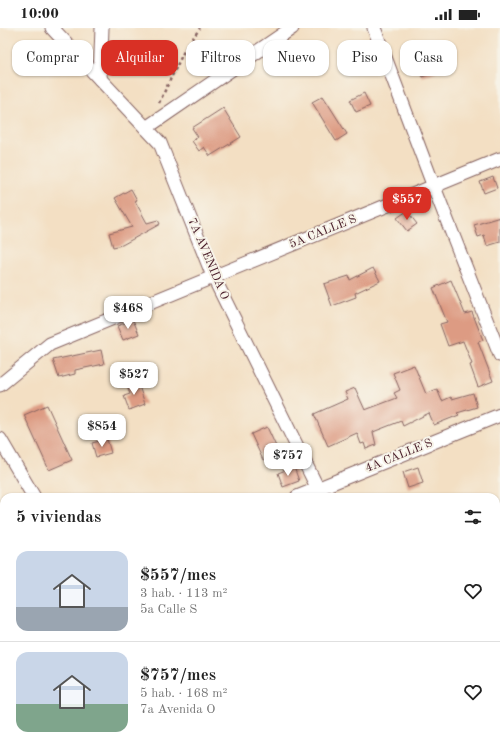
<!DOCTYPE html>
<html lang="es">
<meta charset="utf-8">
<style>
body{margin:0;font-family:"Old Standard TT",serif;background:#f2f2f2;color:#222;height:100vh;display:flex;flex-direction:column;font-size:15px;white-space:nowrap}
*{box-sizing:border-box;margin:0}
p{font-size:13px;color:#767676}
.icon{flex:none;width:22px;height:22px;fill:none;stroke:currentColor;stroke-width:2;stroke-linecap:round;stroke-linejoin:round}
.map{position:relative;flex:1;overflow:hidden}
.sheet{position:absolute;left:0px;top:465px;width:500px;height:256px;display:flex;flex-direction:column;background:#fff;border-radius:12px 12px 0 0;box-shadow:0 1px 3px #0004}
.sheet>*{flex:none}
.banner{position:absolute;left:12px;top:12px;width:476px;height:36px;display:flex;gap:8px}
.price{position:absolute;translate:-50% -34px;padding:0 9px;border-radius:8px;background:#fff;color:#222;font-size:13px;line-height:26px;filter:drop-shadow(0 1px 2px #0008)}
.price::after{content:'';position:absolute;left:50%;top:24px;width:12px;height:9px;margin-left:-6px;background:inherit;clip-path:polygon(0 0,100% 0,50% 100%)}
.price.selected{background:#d93025;color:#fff}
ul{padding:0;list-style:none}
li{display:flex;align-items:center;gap:12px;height:100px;padding:0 16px}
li+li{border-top:1px solid #e0e0e0}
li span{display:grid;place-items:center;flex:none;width:112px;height:80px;border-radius:12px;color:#555}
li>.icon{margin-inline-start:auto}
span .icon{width:48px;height:48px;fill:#fffc;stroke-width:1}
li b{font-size:17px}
h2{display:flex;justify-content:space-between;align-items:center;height:48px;padding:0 16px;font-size:17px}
.pill{padding:0 14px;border-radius:12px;background:#fff;box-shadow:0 1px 3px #0004;font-size:14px;line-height:36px}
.pill.selected{background:#d93025;color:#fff}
.status{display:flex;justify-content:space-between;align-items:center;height:28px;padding:0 20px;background:#fff;direction:ltr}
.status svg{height:11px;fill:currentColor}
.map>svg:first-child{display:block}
</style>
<div class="status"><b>10:00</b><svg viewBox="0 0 49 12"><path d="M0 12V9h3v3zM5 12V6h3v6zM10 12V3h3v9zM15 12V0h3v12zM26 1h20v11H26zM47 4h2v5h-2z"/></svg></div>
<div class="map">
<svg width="500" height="721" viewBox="0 0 500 721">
<rect width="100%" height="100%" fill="#f7f3e8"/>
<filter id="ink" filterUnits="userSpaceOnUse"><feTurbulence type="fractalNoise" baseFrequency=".025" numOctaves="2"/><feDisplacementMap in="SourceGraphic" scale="8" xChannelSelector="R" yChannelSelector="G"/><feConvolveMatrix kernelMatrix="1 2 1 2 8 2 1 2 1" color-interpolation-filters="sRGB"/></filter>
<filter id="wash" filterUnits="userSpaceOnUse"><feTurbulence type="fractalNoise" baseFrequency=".012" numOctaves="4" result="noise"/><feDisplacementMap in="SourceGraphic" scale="16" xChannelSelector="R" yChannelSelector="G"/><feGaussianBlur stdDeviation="0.9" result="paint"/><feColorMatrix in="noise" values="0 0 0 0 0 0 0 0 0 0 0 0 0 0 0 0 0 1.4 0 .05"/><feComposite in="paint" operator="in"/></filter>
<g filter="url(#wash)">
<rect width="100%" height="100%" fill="#f3dfc3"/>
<g id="blocks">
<g fill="#dd9b83">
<polygon points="433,32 437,43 422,49 418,38"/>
<polygon points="364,65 370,78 356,84 350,72"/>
<polygon points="323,68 347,106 336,113 312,74"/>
<polygon points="223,80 241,109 210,128 204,119 199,123 192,113 198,109 192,100"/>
<polygon points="493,149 497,160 484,165 480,154"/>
<polygon points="131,161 137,172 135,173 147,195 158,192 160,196 122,217 113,219 109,205 132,199 115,170"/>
<polygon points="407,183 417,196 407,203 397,190"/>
<polygon points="500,189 500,214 487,218 484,207 478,209 474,197"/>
<polygon points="373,240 380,253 355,265 356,269 332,278 324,256 349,248 350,252"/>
<polygon points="451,252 465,286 472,284 483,312 478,314 493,353 478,359 470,337 472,336 463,313 448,318 440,296 447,294 433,260"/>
<polygon points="133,292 139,306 123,312 117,298"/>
<polygon points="101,322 104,336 75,342 75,346 59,350 53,332"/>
<polygon points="414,337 426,366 437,361 442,373 451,369 452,371 473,365 477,379 457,385 459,387 434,397 429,385 403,398 401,393 373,404 376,417 366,421 364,415 361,416 357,405 328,418 314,386 348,371 345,364 355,360 365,382 397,370 394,365 400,362 393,345"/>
<polygon points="137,352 145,376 129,382 124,368 130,366 126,356"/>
<polygon points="47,377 72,432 49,442 24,387"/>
<polygon points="267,399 279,425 263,432 251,406"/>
<polygon points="107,411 111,425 96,429 92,415"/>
<polygon points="294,439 299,453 283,459 278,445"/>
<polygon points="418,439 423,455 408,460 403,444"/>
</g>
</g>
</g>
<g filter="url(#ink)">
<use href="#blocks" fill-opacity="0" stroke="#856260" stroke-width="1"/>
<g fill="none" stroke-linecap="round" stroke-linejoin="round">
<g stroke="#856260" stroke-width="15">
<g id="street">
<polyline points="52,0 160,115 213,248 318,461 321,469"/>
<polyline points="374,0 434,159 500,327"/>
<polyline points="100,51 102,0"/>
<polyline points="146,100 292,0"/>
<polyline points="0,357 50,316 500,131"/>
<polyline points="0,411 34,469"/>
<polyline points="297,469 500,387"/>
<polyline points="0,668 4,660"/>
<polyline points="496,696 500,695"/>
<polyline points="134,717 136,721"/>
<polyline points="356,721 356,717"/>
<polyline points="439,721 447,717"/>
</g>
</g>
<polyline stroke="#856260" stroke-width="2.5" stroke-dasharray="3 3" stroke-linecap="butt" points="159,75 184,23 200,0"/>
<use href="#street" stroke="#fff" stroke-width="13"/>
</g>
</g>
<g text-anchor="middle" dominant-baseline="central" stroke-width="4" stroke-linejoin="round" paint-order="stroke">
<g font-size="12" fill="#4a1f2b" stroke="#f7f3e8">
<text transform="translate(323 204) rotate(-22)">5A CALLE S</text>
<text transform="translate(208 231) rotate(67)">7A AVENIDA O</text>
<text transform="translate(399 428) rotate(-22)">4A CALLE S</text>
</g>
</g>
</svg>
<b class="price selected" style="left:407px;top:193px">$557</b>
<b class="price" style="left:128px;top:302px">$468</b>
<b class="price" style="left:134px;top:368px">$527</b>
<b class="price" style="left:102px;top:420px">$854</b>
<b class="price" style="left:288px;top:449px">$757</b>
<div class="banner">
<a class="pill">Comprar</a>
<a class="pill selected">Alquilar</a>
<a class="pill">Filtros</a>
<a class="pill">Nuevo</a>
<a class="pill">Piso</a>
<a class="pill">Casa</a>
</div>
<section class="sheet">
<h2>5 viviendas<svg class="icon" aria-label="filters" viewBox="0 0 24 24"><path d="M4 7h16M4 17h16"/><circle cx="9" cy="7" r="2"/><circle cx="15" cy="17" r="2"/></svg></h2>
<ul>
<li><span style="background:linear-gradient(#c9d6e8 70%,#9aa5b1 0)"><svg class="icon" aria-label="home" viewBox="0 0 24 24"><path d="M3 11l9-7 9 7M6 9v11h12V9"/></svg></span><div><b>$557/mes</b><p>3 hab. · 113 m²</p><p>5a Calle S</p></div><svg class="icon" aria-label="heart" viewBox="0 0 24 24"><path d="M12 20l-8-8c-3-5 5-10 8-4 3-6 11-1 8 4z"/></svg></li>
<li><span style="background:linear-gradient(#c9d6e8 65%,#7fa58c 0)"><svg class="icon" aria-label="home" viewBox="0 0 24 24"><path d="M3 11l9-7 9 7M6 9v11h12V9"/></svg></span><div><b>$757/mes</b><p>5 hab. · 168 m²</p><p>7a Avenida O</p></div><svg class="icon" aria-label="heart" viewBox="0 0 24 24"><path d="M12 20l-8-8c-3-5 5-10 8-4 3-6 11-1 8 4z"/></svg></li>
</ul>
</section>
</div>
